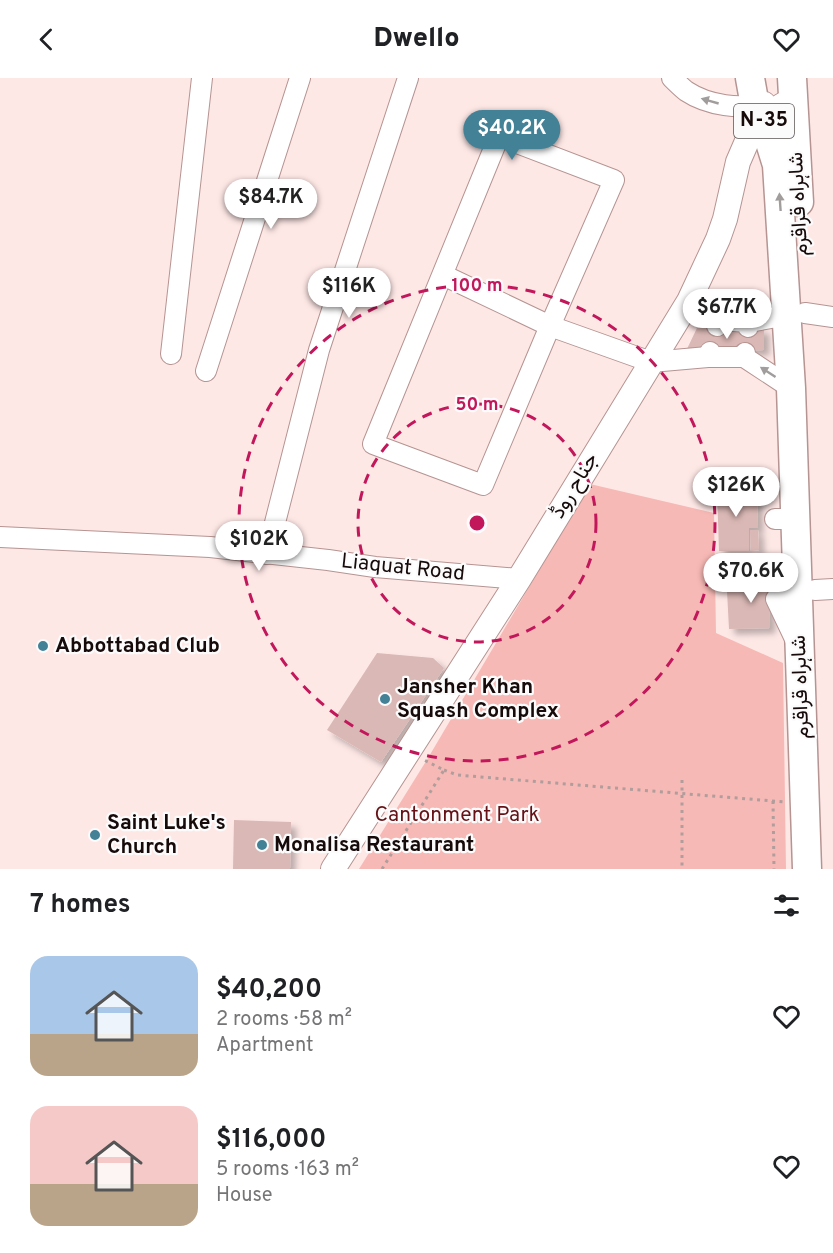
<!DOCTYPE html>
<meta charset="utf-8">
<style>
body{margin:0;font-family:Overpass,Vazirmatn,sans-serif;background:#f2f2f2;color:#202124;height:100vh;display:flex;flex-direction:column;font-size:22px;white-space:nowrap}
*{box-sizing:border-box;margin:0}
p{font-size:20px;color:#757577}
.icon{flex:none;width:33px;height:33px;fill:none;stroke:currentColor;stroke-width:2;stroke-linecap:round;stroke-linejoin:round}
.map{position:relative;height:791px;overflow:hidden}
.details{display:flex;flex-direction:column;background:#fff;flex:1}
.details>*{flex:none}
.price{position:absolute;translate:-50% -51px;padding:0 14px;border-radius:21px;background:#fff;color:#222;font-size:20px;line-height:39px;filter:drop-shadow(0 2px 3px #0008)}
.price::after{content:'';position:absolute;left:50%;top:36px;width:18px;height:14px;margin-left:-9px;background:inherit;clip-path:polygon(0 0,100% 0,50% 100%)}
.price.active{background:#438197;color:#fff}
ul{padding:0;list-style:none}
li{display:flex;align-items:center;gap:18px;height:150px;padding:0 30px}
li span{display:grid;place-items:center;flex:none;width:168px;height:120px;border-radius:18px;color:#555}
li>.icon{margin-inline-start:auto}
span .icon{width:72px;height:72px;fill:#fffc;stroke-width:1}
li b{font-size:26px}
h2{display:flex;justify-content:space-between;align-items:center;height:72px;padding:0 30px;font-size:26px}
header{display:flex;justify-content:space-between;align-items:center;height:78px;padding:0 30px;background:#fff;font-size:27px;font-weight:800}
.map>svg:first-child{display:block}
</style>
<header><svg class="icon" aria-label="back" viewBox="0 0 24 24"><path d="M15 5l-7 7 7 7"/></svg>Dwello<svg class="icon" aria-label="heart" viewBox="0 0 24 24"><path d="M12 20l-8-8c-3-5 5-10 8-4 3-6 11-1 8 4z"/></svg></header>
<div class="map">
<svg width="833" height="791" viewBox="0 0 833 791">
<defs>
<filter id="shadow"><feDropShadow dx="5.5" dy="5.5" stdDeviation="3" flood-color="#0004"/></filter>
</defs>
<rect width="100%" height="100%" fill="#fee8e6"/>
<polygon fill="#f7b9b5" points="590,406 714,435 716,555 783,585 786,791 359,791 428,680"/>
<g fill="#dab8b5" filter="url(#shadow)">
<polygon points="697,250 764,250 764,272 686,273"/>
<polygon points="757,411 758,450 749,450 749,473 719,473 717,412"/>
<polygon points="750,452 758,452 759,472 751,473"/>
<polygon points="769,491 770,550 729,551 727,513 752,511 752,492"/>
<polygon points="377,575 433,580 444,590 381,684 327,652"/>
<polygon points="234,742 291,744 290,791 233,791"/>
</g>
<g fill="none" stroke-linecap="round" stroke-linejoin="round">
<g stroke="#b59492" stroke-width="22">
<g id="minor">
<path d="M672 0C676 4 681 9 686 13 707 27 742 33 765 24"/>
<polygon points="499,58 614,102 550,248 483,407 373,366"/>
<polyline points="443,197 550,248 651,284 708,279"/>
<polyline points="689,223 718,242"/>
<polyline points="805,235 833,239"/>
<polyline points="749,244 788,237"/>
<polyline points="717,248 718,242 749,244 748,249"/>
<polyline points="710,274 708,279 744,279 745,275"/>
<polyline points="171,276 202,0"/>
<polyline points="744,279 791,310"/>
<polyline points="206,293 300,0"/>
<polyline points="775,441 796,441"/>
<polyline points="0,459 210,469 328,482 375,489 519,501"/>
<polyline points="267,476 319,272 408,0"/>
<polyline points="815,512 833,511"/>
<polyline points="796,563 776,521 797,490"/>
</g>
</g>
<g stroke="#b59492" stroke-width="26">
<polyline id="major" points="333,791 519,501 689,223 718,161 725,141 738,84 751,54 762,39 793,21"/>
</g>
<g stroke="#b59492" stroke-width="31">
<g id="highway">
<polyline points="750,0 755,28 764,45 777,87 791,310 807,791"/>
<polyline points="792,0 799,124"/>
</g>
</g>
<g stroke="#b09d9c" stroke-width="3" stroke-dasharray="3 4.5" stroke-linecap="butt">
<polyline points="444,692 457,697 785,724"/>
<polyline points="682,702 682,791"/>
<polyline points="773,723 774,791"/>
<polyline points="382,791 444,692 424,682"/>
</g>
<use href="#minor" stroke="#fff" stroke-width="20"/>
<use href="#major" stroke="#fff" stroke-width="24"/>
<use href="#highway" stroke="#fff" stroke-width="28"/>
</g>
<defs><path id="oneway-solid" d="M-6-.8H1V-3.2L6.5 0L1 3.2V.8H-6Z" transform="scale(1.5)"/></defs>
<g fill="#a29d9d">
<use href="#oneway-solid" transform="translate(710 23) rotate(-164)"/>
<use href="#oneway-solid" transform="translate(780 124) rotate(-94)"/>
<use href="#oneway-solid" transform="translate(768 294) rotate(-147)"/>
</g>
<g fill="none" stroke="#c2185b" stroke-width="3" stroke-dasharray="10 8">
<circle cx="477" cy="445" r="119"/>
<circle cx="477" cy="445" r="238"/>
</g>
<g fill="#438197" stroke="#fbfbfb" stroke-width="2">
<circle cx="43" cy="568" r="6"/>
<circle cx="385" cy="621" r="6"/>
<circle cx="95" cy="757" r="6"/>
<circle cx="262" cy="767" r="6"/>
</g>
<g text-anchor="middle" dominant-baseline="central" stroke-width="4.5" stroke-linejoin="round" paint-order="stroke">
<rect fill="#fbfbfb" stroke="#5b5352" stroke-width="1.5" x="734" y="26" width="60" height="34" rx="4.5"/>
<g font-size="20" font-weight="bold" fill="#160b0a">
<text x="764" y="43">N-35</text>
</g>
<g font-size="21" fill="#160b0a" stroke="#fbfbfb">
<text transform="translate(799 126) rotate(-93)">شاہراہ قراقرم</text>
<text transform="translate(575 408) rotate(-59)">جناح روڈ</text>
<text transform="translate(403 490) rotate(6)">Liaquat Road</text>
<text transform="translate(801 609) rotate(-92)">شاہراہ قراقرم</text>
</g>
<g font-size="21" font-weight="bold" fill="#160b0a" stroke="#fbfbfb" text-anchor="start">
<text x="55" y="568">Abbottabad Club</text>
<text x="397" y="609">Jansher Khan<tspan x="397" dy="24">Squash Complex</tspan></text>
<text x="107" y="745">Saint Luke's<tspan x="107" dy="24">Church</tspan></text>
<text x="274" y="767">Monalisa Restaurant</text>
</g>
<g font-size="21" fill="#651116" stroke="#fbfbfb">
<text x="457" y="737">Cantonment Park</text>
</g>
</g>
<circle cx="477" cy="445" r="9" fill="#c2185b" stroke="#fbfbfb" stroke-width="3"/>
<g font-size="18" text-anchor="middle" font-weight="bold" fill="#c2185b" stroke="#fbfbfb" stroke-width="4.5" stroke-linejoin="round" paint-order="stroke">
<text x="477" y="213">100 m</text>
<text x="477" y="332">50 m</text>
</g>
</svg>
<b class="price active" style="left:512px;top:83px">$40.2K</b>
<b class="price" style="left:271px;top:152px">$84.7K</b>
<b class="price" style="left:349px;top:241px">$116K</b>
<b class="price" style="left:727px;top:262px">$67.7K</b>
<b class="price" style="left:736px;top:440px">$126K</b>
<b class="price" style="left:259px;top:494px">$102K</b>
<b class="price" style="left:751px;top:526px">$70.6K</b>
</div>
<section class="details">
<h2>7 homes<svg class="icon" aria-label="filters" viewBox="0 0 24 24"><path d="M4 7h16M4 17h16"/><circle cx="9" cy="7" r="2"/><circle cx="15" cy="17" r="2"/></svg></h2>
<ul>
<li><span style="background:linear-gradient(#a9c7e8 65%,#b9a48a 0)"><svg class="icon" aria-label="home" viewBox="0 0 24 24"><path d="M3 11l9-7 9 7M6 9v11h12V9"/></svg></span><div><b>$40,200</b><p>2 rooms · 58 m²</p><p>Apartment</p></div><svg class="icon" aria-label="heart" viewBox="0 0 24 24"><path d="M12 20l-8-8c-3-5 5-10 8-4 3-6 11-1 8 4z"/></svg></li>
<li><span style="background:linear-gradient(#f6c9c9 65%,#b9a48a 0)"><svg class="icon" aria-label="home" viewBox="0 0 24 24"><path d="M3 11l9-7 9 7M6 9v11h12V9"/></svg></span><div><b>$116,000</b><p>5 rooms · 163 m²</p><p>House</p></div><svg class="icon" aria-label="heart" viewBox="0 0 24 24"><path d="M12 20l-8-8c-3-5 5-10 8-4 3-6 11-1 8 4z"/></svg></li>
</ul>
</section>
